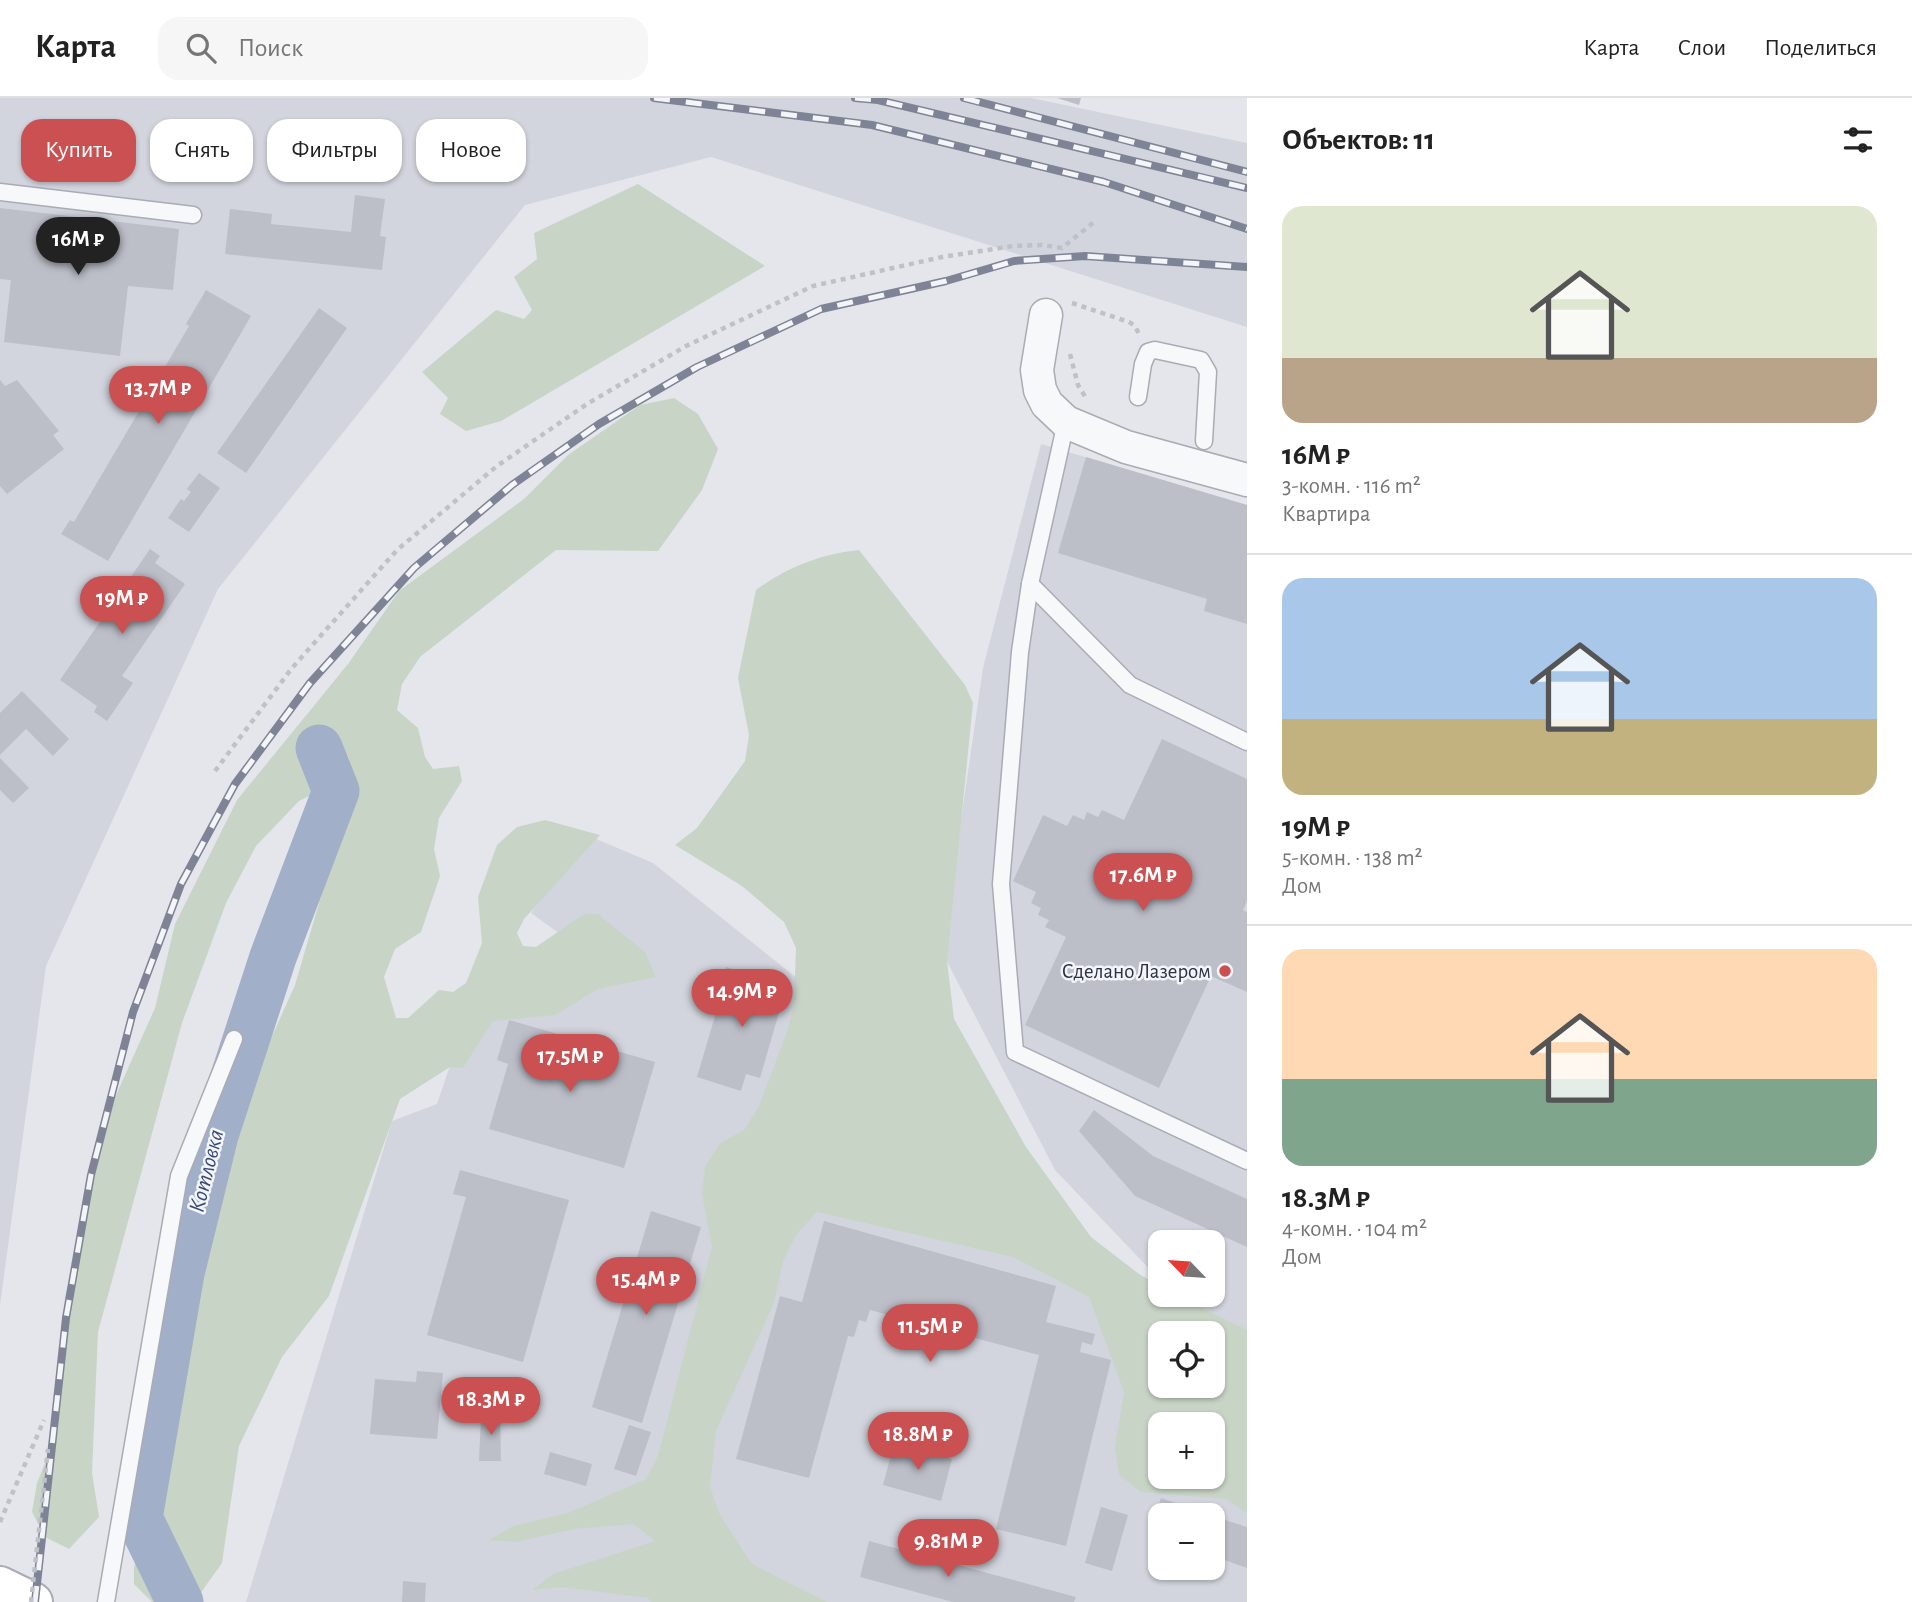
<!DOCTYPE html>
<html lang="ru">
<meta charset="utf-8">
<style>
body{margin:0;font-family:"Alegreya Sans",sans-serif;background:#f6f6f6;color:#222;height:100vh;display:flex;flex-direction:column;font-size:26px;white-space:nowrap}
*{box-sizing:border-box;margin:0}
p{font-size:23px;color:#767676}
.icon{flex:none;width:38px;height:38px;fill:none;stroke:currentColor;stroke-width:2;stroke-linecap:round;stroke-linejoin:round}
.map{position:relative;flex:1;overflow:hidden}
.drawer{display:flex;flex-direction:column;background:#fff;width:665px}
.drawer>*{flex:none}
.guide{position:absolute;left:21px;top:21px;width:665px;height:63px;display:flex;gap:14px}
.needle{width:46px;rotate:295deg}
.fabs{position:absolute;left:1148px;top:1132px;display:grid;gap:14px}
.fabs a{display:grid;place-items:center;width:77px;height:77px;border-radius:14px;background:#fff;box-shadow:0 2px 5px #0004;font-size:35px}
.price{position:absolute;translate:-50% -60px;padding:0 16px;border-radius:24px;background:#ca5052;color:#fff;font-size:23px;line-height:46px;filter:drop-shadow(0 2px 4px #0008)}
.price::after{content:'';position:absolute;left:50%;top:42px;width:21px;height:16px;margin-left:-10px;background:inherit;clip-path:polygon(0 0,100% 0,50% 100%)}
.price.current{background:#222;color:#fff}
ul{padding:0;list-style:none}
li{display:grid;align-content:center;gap:14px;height:371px;padding:0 35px}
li+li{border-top:2px solid #e0e0e0}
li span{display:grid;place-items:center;height:217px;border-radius:21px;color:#555}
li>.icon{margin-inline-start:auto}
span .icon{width:126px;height:126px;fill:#fffc;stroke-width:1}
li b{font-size:30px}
h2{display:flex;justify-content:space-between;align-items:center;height:84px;padding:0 35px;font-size:30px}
.pill{padding:0 24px;border-radius:21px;background:#fff;box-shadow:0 2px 5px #0004;font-size:24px;line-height:63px}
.pill.current{background:#ca5052;color:#fff}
header{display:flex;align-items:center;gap:42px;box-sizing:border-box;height:98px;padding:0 35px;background:#fff;border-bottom:2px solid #e0e0e0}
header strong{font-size:33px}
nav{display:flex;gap:38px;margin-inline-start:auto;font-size:24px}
.search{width:490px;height:63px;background:#f6f6f6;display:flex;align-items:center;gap:18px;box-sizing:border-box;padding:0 24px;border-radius:21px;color:#767676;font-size:26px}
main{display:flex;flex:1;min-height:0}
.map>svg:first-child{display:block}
</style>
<header>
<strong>Карта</strong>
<div class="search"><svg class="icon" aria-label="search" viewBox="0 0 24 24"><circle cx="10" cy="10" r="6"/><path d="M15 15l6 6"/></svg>Поиск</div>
<nav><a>Карта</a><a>Слои</a><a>Поделиться</a></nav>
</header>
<main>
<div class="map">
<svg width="1247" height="1504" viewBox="0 0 1247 1504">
<rect width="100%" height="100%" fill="#e4e6eb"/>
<g fill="#d2d5dd" fill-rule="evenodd">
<polygon points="0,0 1031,0 1247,45 1247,229 711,59 525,107 218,491 46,868 0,1207"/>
<polygon points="1041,346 1247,407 1247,1238 1174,1197 1213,1197 1213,1144 1160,1144 1160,1182 1055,1072 942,854 983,570"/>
<path d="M582 735 653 765 868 937 1160 1273V1379H1213L1247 1373V1504H246L392 1023 437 1006 470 909 560 836 531 815ZM1160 1418H1213V1470H1160Z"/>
</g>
<g fill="#c8d5c6" fill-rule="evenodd">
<polygon points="638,86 765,168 501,323 466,333 440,316 448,300 422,274 496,212 524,221 532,212 514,179 537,161 534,135"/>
<polygon points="674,300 698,316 718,351 702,392 658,453 556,452 420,559 402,586 397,612 418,630 425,659 433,671 459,668 462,683 439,720 434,751 440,778 421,834 395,851 384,879 396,920 408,920 439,892 453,894 466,885 482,845 478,799 497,747 517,729 545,722 600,737 524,821 517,835 523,848 536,849 584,816 598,816 645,854 656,879 598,891 555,917 493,923 463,970 450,969 400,1001 329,1198 282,1259 239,1348 222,1465 197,1500 191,1504 152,1504 134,1486 134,1470 149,1401 188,1125 295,887 343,723 315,695 299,703 256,748 226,805 182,925 98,1234 92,1375 99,1419 69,1451 45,1439 32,1414 37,1385 58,1333 65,1199 108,1015 155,910 175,826 237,702 348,566 399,493 524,401 568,357 640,307"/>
<path d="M859 452 965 587 973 605 947 863 954 921 1026 1049 1091 1139 1139 1176 1160 1188V1197H1176L1247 1232V1415L1226 1401 1141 1394 1119 1377 1115 1349 1124 1294 1089 1199 1013 1159 817 1114 796 1137 783 1163 774 1205 716 1333 710 1389 720 1417 752 1466 827 1504H651L648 1500 562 1489 532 1492 553 1476 655 1443 633 1426 574 1431 516 1444 489 1442 513 1428 568 1415 646 1381 658 1358 712 1149 702 1096 705 1069 720 1045 744 1032 759 1008 788 931 794 906 796 850 784 824 742 788 675 747 697 730 745 663 749 637 738 580 756 492C787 469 821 456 859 452ZM1160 1236H1213V1288H1160ZM1160 1326H1213V1379H1160Z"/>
</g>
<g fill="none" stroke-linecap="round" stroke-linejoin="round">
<polyline stroke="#a1afc9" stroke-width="47" points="180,1504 139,1420 181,1175 215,1037 273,859 336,693 319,650"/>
</g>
<g fill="#bcbfc8">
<polygon points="1057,0 1081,0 1079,7"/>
<polygon points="355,97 385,101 380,138 386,139 382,172 225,156 230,111 272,116 271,126 351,134"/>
<polygon points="0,110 179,131 173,192 128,188 120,258 4,244 11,182 0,181"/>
<polygon points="206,192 251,218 108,463 61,436 70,422 74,424 189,228 186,226"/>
<polygon points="319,210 347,230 246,375 217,355"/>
<polygon points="0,282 5,288 17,282 59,333 53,337 64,351 7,396 0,388"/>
<polygon points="1086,359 1247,407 1247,526 1204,513 1207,501 1058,455"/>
<polygon points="199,375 220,390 189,434 168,420 181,401 184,403 191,394 187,391"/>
<polygon points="150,451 160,458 155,465 185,486 122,578 133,585 107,623 94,614 97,608 60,582"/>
<polygon points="22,593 69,641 53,658 26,631 0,657 0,615"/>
<polygon points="1162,641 1247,681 1247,803 1243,812 1247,814 1247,894 1211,878 1159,990 1025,927 1066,839 1045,829 1049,822 1038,817 1041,810 1031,805 1036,794 1013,783 1043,717 1067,728 1073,717 1084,722 1087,714 1098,719 1102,712 1124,722"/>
<polygon points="0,660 29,690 13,705 0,692"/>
<polygon points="726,869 787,887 760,980 746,976 741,993 697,979 723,891 720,891"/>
<polygon points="509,922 655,964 624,1070 489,1031 508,966 497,962"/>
<polygon points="1094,1012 1153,1058 1247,1101 1247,1149 1135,1098 1079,1033"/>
<polygon points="460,1072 569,1102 523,1264 427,1237 466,1099 453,1096"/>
<polygon points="651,1113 701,1129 642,1325 592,1309"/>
<polygon points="824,1123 1056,1188 1046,1224 1095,1236 1092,1247 1082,1244 1080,1254 1111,1262 1066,1448 996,1431 1039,1257 870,1212 866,1224 859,1222 854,1239 848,1238 809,1380 736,1361 780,1198 802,1204"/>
<polygon points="417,1273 443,1275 437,1341 370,1336 375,1281 416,1284"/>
<polygon points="489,1311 500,1311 501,1363 479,1363 481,1319 489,1319"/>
<polygon points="629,1327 651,1334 636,1378 614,1371"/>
<polygon points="894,1346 952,1361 941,1403 883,1387"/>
<polygon points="550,1354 592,1366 586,1388 544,1376"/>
<polygon points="1161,1400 1210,1417 1210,1418 1160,1418 1160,1440 1148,1436"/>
<polygon points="1101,1409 1128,1417 1112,1473 1085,1465"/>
<polygon points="1213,1418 1247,1429 1247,1470 1213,1458"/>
<polygon points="869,1443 1076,1499 1074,1504 953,1504 860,1479"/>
<polygon points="403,1483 426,1485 425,1504 402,1504"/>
</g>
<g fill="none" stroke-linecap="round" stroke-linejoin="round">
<g stroke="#a9acb5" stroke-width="19">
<g id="lane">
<polyline points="0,94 193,117"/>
<polyline points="1138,299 1143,266 1148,254 1155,252 1201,262 1208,274 1204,343"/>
<polyline points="1066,324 1030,486 1020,554 1001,786 1015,954 1247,1063"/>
<polyline points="1030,486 1130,587 1247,644"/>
<polyline points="106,1504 179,1078 234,941"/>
</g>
</g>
<g stroke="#a9acb5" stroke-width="35">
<polyline id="street" points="1046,217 1037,272 1040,292 1047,306 1066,324 1126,349 1247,382"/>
</g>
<g stroke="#a9acb5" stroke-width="42">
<polyline id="secondary" points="0,1488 33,1504"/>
</g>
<g stroke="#bec1c7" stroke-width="4.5" stroke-dasharray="5 5" stroke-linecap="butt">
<polyline points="1072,205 1129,224 1135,228 1140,238"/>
<polyline points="1070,256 1078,287 1086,300"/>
<polyline points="215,673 292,570 397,452 497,368 587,306 686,248 813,188 942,159 1013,148 1042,147 1062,150 1094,124"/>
<polyline points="0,1424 44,1322"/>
</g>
<use href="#lane" stroke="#f7f8fa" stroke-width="16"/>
<use href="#street" stroke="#f7f8fa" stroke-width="32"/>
<use href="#secondary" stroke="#fff" stroke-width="38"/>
<g stroke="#7e8495" stroke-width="8">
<g id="rail">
<polyline points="654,0 872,27 1104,84 1247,131"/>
<polyline points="855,0 878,2 1247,90"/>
<polyline points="964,0 1247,74"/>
<polyline points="35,1504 66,1220 91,1077 133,914 181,786 235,686 310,585 414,470 512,387 599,326 697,269 821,211 946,183 1014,163 1085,158 1247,169"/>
</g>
</g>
<use href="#rail" stroke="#f4f5f9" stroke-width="5" stroke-dasharray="16" stroke-linecap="butt"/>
<polyline stroke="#bec1c7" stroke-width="4.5" stroke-dasharray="5 5" stroke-linecap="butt" points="31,1504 48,1351"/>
</g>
<circle fill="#ca5052" stroke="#f4f5f9" stroke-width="2.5" cx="1225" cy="873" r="7"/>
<g text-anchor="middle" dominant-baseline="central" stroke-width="5" stroke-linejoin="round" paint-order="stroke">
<g font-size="21" fill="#2c3243" stroke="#f4f5f9" text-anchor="end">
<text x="1211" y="873">Сделано Лазером</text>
</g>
<g font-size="23" font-style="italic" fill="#384b76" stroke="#f4f5f9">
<text transform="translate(207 1073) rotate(-76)">Котловка</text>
</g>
</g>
</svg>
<div class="fabs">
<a><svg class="needle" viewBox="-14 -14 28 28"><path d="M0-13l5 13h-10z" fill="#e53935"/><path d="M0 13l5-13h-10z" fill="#767676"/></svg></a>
<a><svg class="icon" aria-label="locate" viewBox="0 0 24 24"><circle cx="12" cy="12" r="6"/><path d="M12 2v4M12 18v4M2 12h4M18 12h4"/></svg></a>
<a>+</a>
<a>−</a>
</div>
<b class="price current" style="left:78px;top:179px">16M ₽</b>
<b class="price" style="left:158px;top:328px">13.7M ₽</b>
<b class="price" style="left:122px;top:538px">19M ₽</b>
<b class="price" style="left:1143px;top:815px">17.6M ₽</b>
<b class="price" style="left:742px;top:931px">14.9M ₽</b>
<b class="price" style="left:570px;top:996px">17.5M ₽</b>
<b class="price" style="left:646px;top:1219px">15.4M ₽</b>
<b class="price" style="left:930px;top:1266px">11.5M ₽</b>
<b class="price" style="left:491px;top:1339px">18.3M ₽</b>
<b class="price" style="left:918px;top:1374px">18.8M ₽</b>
<b class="price" style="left:948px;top:1481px">9.81M ₽</b>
<div class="guide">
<a class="pill current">Купить</a>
<a class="pill">Снять</a>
<a class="pill">Фильтры</a>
<a class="pill">Новое</a>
</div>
</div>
<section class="drawer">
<h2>Объектов: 11<svg class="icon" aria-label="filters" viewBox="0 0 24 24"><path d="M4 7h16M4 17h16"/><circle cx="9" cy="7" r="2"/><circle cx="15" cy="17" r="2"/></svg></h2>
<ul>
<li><span style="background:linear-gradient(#dfe7d0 70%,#b9a48a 0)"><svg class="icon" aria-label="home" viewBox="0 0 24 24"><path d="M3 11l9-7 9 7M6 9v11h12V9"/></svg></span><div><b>16M ₽</b><p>3-комн. · 116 m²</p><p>Квартира</p></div></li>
<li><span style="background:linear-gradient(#a9c7e8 65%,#c2b280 0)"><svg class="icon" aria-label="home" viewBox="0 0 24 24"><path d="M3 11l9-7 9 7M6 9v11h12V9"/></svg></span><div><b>19M ₽</b><p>5-комн. · 138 m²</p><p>Дом</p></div></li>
<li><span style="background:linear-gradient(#ffd9b3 60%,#7fa58c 0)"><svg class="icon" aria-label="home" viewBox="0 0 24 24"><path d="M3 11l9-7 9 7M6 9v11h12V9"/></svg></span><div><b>18.3M ₽</b><p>4-комн. · 104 m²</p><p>Дом</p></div></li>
</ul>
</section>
</main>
